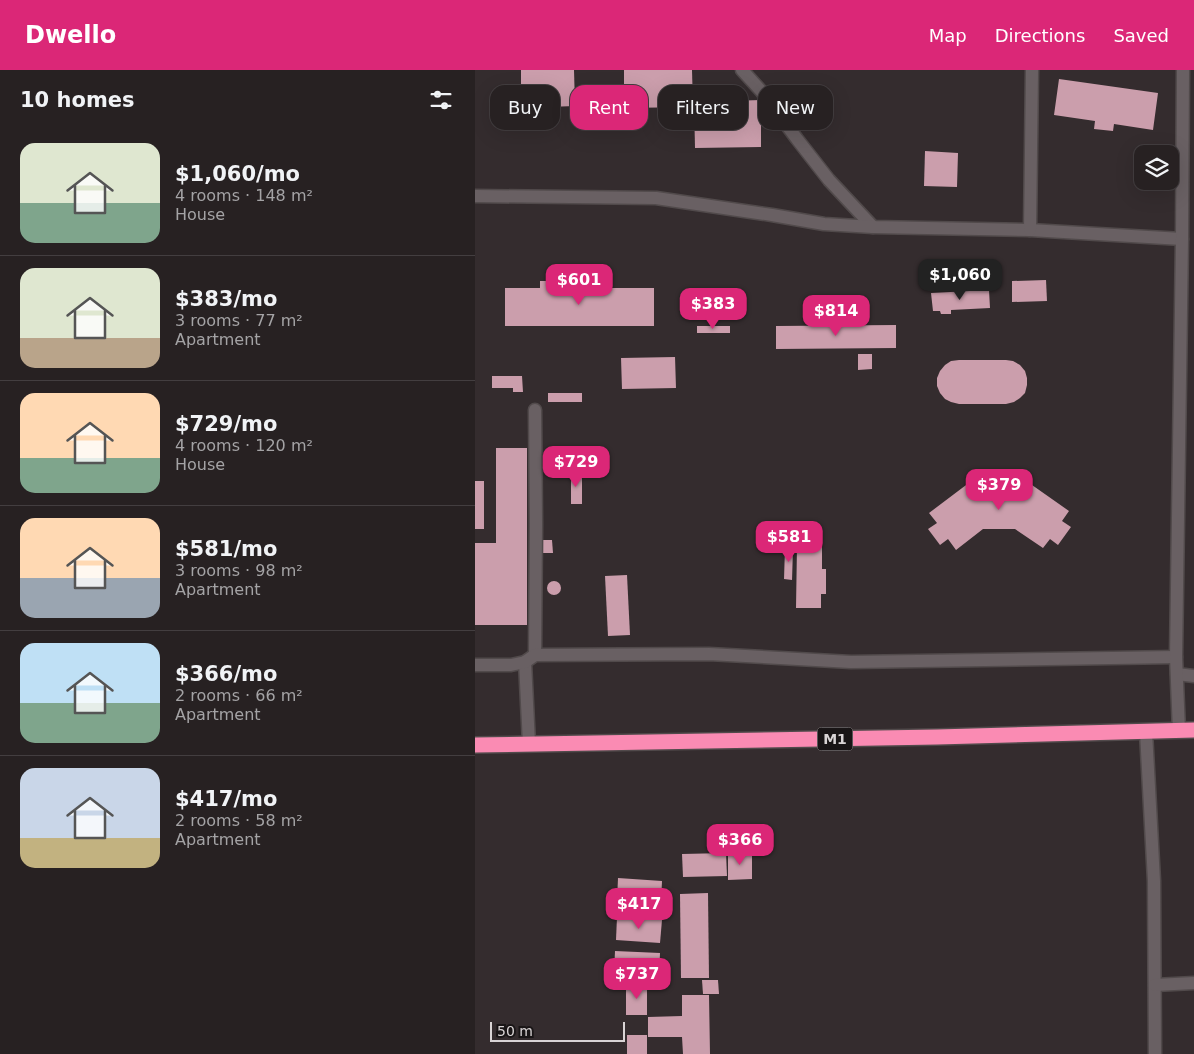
<!DOCTYPE html>
<meta charset="utf-8">
<style>
body{margin:0;font-family:"DejaVu Sans",sans-serif;background:#332e2f;color:#f1f3f6;height:100vh;display:flex;flex-direction:column;font-size:19px;white-space:nowrap}
*{box-sizing:border-box;margin:0}
p{font-size:16px;color:#a4a3a5}
.icon{flex:none;width:28px;height:28px;fill:none;stroke:currentColor;stroke-width:2;stroke-linecap:round;stroke-linejoin:round}
.map{position:relative;flex:1;overflow:hidden}
.side{display:flex;flex-direction:column;background:#272122;width:475px}
.side>*{flex:none}
.hud{position:absolute;left:15px;top:15px;width:475px;height:45px;display:flex;gap:10px}
.fabs{position:absolute;left:659px;top:75px;display:grid;gap:10px}
.fabs a{display:grid;place-items:center;width:45px;height:45px;border-radius:10px;background:#272122;box-shadow:0 5px 20px #0002,0 0 0 1px #433e40;font-size:25px}
.scale{position:absolute;left:15px;bottom:12px;width:135px;box-sizing:border-box;padding-left:5px;border:2px solid #d9d4d5;border-top:0;font-size:14px;line-height:18px;white-space:nowrap;color:#d9d4d5;-webkit-text-stroke:4px #191516;paint-order:stroke}
.price{position:absolute;translate:-50% -42px;padding:0 11px;border-radius:10px;background:#db2777;color:#fff;font-size:16px;line-height:32px;filter:drop-shadow(0 1px 2px #0008)}
.price::after{content:'';position:absolute;left:50%;top:30px;width:15px;height:11px;margin-left:-8px;background:inherit;clip-path:polygon(0 0,100% 0,50% 100%)}
.price.current{background:#222;color:#fff}
ul{padding:0;list-style:none}
li{display:flex;align-items:center;gap:15px;height:125px;padding:0 20px}
li+li{border-top:1px solid #433e40}
li span{display:grid;place-items:center;flex:none;width:140px;height:100px;border-radius:15px;color:#555}
li>.icon{margin-inline-start:auto}
span .icon{width:60px;height:60px;fill:#fffc;stroke-width:1}
li b{font-size:21px}
h2{display:flex;justify-content:space-between;align-items:center;height:60px;padding:0 20px;font-size:21px}
.pill{padding:0 18px;border-radius:15px;background:#272122;box-shadow:0 5px 20px #0002,0 0 0 1px #433e40;font-size:18px;line-height:45px}
.pill.current{background:#db2777;color:#fff}
header{display:flex;align-items:center;gap:30px;box-sizing:border-box;height:70px;padding:0 25px;background:#db2777;color:#fff}
header strong{font-size:24px}
nav{display:flex;gap:28px;margin-inline-start:auto;font-size:18px}
main{display:flex;flex:1;min-height:0}
.map>svg:first-child{display:block}
</style>
<header>
<strong>Dwello</strong>
<nav><a>Map</a><a>Directions</a><a>Saved</a></nav>
</header>
<main>
<section class="side">
<h2>10 homes<svg class="icon" aria-label="filters" viewBox="0 0 24 24"><path d="M4 7h16M4 17h16"/><circle cx="9" cy="7" r="2"/><circle cx="15" cy="17" r="2"/></svg></h2>
<ul>
<li><span style="background:linear-gradient(#dfe7d0 60%,#7fa58c 0)"><svg class="icon" aria-label="home" viewBox="0 0 24 24"><path d="M3 11l9-7 9 7M6 9v11h12V9"/></svg></span><div><b>$1,060/mo</b><p>4 rooms · 148 m²</p><p>House</p></div></li>
<li><span style="background:linear-gradient(#dfe7d0 70%,#b9a48a 0)"><svg class="icon" aria-label="home" viewBox="0 0 24 24"><path d="M3 11l9-7 9 7M6 9v11h12V9"/></svg></span><div><b>$383/mo</b><p>3 rooms · 77 m²</p><p>Apartment</p></div></li>
<li><span style="background:linear-gradient(#ffd9b3 65%,#7fa58c 0)"><svg class="icon" aria-label="home" viewBox="0 0 24 24"><path d="M3 11l9-7 9 7M6 9v11h12V9"/></svg></span><div><b>$729/mo</b><p>4 rooms · 120 m²</p><p>House</p></div></li>
<li><span style="background:linear-gradient(#ffd9b3 60%,#9aa5b1 0)"><svg class="icon" aria-label="home" viewBox="0 0 24 24"><path d="M3 11l9-7 9 7M6 9v11h12V9"/></svg></span><div><b>$581/mo</b><p>3 rooms · 98 m²</p><p>Apartment</p></div></li>
<li><span style="background:linear-gradient(#bfe0f5 60%,#7fa58c 0)"><svg class="icon" aria-label="home" viewBox="0 0 24 24"><path d="M3 11l9-7 9 7M6 9v11h12V9"/></svg></span><div><b>$366/mo</b><p>2 rooms · 66 m²</p><p>Apartment</p></div></li>
<li><span style="background:linear-gradient(#c9d6e8 70%,#c2b280 0)"><svg class="icon" aria-label="home" viewBox="0 0 24 24"><path d="M3 11l9-7 9 7M6 9v11h12V9"/></svg></span><div><b>$417/mo</b><p>2 rooms · 58 m²</p><p>Apartment</p></div></li>
</ul>
</section>
<div class="map">
<svg width="719" height="984" viewBox="0 0 719 984">
<rect width="100%" height="100%" fill="#342c2e"/>
<g fill="#cb9eac">
<polygon points="46,0 99,0 100,36 46,38"/>
<polygon points="149,0 217,0 218,37 149,38"/>
<polygon points="584,9 683,23 678,60 639,54 638,61 619,59 620,51 579,45"/>
<polygon points="286,30 286,77 220,78 219,32"/>
<polygon points="450,81 483,83 482,117 449,116"/>
<polygon points="571,210 572,231 537,232 537,211"/>
<polygon points="65,211 86,211 86,218 108,218 108,211 126,211 126,218 179,218 179,256 30,256 30,218 65,218"/>
<polygon points="514,220 515,238 476,240 476,244 466,244 465,241 458,241 456,223"/>
<polygon points="421,255 421,278 301,279 301,256"/>
<rect x="222" y="256" width="33" height="7"/>
<polygon points="383,284 397,284 397,299 383,300"/>
<polygon points="200,287 201,318 147,319 146,288"/>
<polygon points="484,290 531,290 538,291 545,295 550,301 552,308 552,315 550,323 545,328 539,332 531,334 484,334 476,332 470,329 465,323 462,316 462,308 465,301 470,295 476,291"/>
<polygon points="17,306 47,306 48,322 38,322 38,318 17,318"/>
<rect x="73" y="323" width="34" height="9"/>
<polygon points="21,378 52,378 52,555 0,555 0,473 21,473"/>
<rect x="96" y="402" width="11" height="32"/>
<polygon points="507,403 540,403 594,441 587,451 596,457 583,475 575,469 568,478 540,459 508,459 481,480 473,469 465,475 453,459 462,453 454,443"/>
<rect x="0" y="411" width="9" height="48"/>
<polygon points="68,470 77,470 78,483 68,483"/>
<polygon points="322,476 347,476 347,499 351,499 351,524 346,524 346,538 321,538"/>
<polygon points="310,477 318,478 317,510 309,509"/>
<polygon points="152,505 155,565 133,566 130,506"/>
<circle cx="79" cy="518" r="7"/>
<polygon points="251,783 252,806 208,807 207,784"/>
<polygon points="253,783 277,783 277,809 253,810"/>
<polygon points="143,808 187,811 186,833 142,831"/>
<polygon points="233,823 234,908 206,908 205,824"/>
<polygon points="142,847 187,850 185,873 141,870"/>
<polygon points="140,881 185,883 184,906 139,903"/>
<polygon points="227,910 243,910 244,924 228,924"/>
<rect x="151" y="915" width="21" height="30"/>
<polygon points="207,925 234,925 235,984 208,984 207,967 173,967 173,947 207,946"/>
<rect x="152" y="965" width="20" height="19"/>
</g>
<g fill="none" stroke-linecap="round" stroke-linejoin="round">
<g stroke="#514a4b" stroke-width="15">
<g id="minor">
<polyline points="267,0 287,22 322,69 354,110 398,157"/>
<polyline points="0,126 181,128 297,145 349,154 398,157 555,160 707,169"/>
<polyline points="555,160 557,0"/>
<polyline points="60,585 61,454 60,340"/>
<polyline points="50,592 54,674"/>
<polyline points="0,595 36,595 50,592 60,585 234,584 376,592 701,587"/>
<polyline points="702,604 719,606"/>
<polyline points="704,661 701,587 707,169 708,0"/>
<polyline points="671,662 679,811 680,984"/>
<polyline points="680,915 719,913"/>
</g>
</g>
<g stroke="#514a4b" stroke-width="18">
<polyline id="highway" points="0,675 462,667 719,660"/>
</g>
<use href="#minor" stroke="#696063" stroke-width="12"/>
<use href="#highway" stroke="#fa8bb3" stroke-width="15"/>
</g>
<g text-anchor="middle" dominant-baseline="central" stroke-width="5" stroke-linejoin="round" paint-order="stroke">
<rect fill="#191516" stroke="#9f9b9c" stroke-width="1" x="342.5" y="657.5" width="35" height="23" rx="4"/>
<g font-size="14" font-weight="bold" fill="#d9d4d5">
<text x="360" y="669">M1</text>
</g>
</g>
</svg>
<div class="fabs">
<a><svg class="icon" aria-label="layers" viewBox="0 0 24 24"><path d="M12 4l9 5-9 5-9-5zM3 14l9 5 9-5"/></svg></a>
</div>
<div class="scale">50 m</div>
<b class="price current" style="left:485px;top:231px">$1,060</b>
<b class="price" style="left:104px;top:236px">$601</b>
<b class="price" style="left:238px;top:260px">$383</b>
<b class="price" style="left:361px;top:267px">$814</b>
<b class="price" style="left:101px;top:418px">$729</b>
<b class="price" style="left:524px;top:441px">$379</b>
<b class="price" style="left:314px;top:493px">$581</b>
<b class="price" style="left:265px;top:796px">$366</b>
<b class="price" style="left:164px;top:860px">$417</b>
<b class="price" style="left:162px;top:930px">$737</b>
<div class="hud">
<a class="pill">Buy</a>
<a class="pill current">Rent</a>
<a class="pill">Filters</a>
<a class="pill">New</a>
</div>
</div>
</main>
